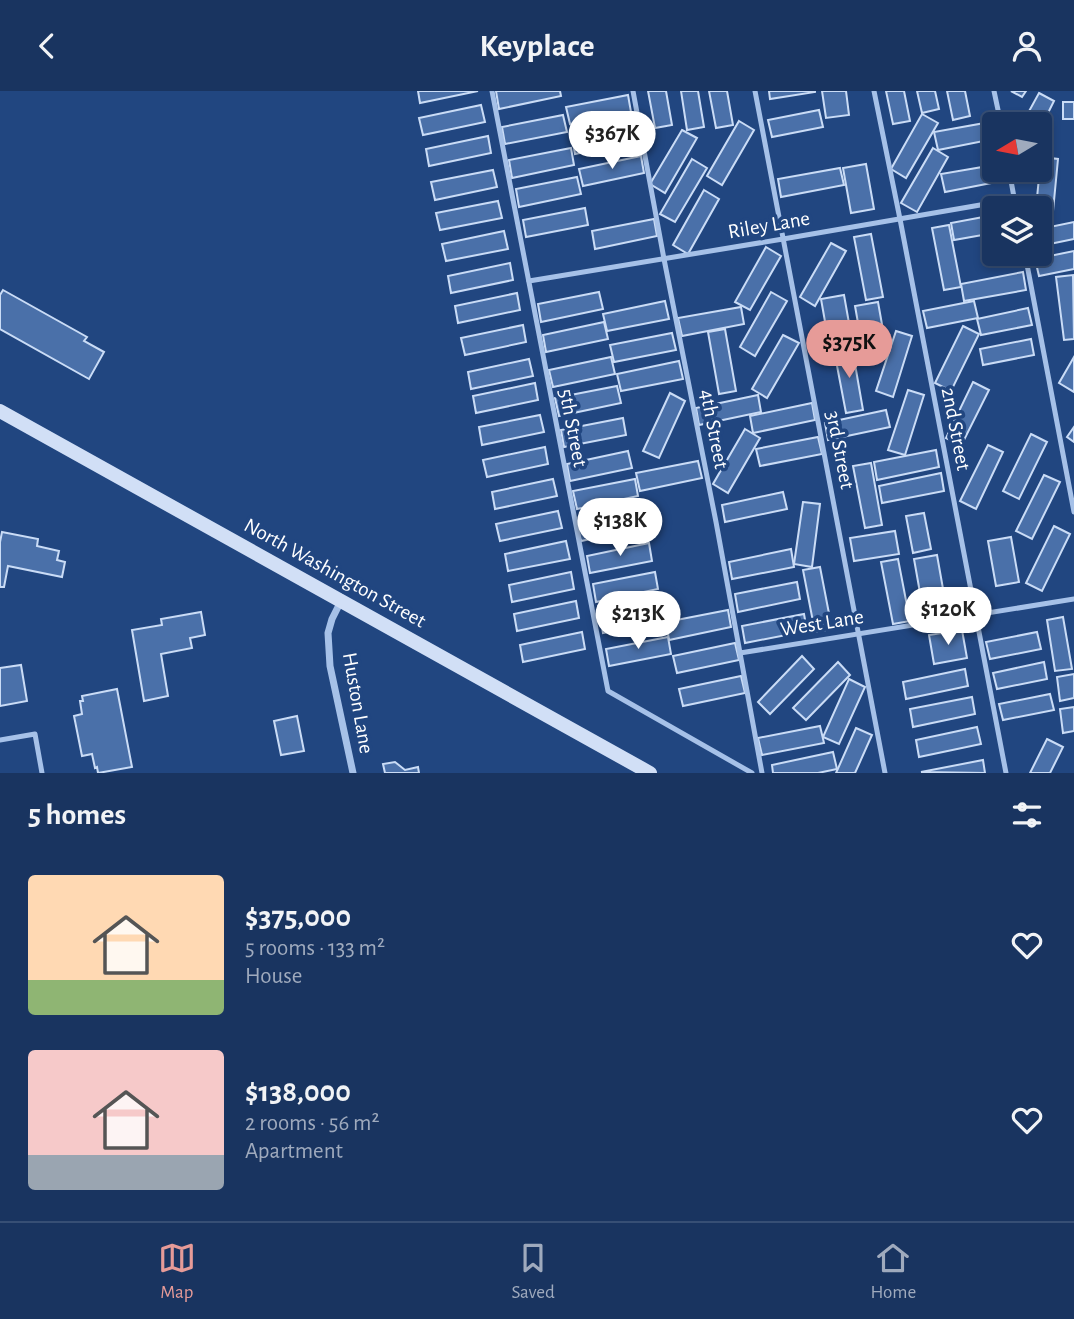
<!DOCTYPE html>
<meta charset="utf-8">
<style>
body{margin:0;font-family:"Alegreya Sans",sans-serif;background:#223c66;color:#f1f3f6;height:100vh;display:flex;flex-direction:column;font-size:26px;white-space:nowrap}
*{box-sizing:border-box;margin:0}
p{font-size:23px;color:#9faabd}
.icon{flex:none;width:38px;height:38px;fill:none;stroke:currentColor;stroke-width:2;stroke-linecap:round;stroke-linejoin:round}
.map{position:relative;height:682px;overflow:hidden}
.sheet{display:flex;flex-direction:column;background:#193460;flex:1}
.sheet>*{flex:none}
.needle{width:46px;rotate:260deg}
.buttons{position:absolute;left:982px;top:21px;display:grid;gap:14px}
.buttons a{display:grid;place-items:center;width:70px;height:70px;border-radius:7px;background:#193460;box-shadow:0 4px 10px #0003,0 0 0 2px #374f75;font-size:35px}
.price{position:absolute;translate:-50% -60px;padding:0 16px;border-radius:24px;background:#fff;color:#222;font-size:23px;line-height:46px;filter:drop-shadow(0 2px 4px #0008)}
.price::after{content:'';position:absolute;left:50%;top:42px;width:21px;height:16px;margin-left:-10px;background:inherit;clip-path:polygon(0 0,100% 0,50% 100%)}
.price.on{background:#e69b98;color:#111}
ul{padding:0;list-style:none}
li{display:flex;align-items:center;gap:21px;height:175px;padding:0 28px}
li span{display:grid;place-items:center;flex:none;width:196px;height:140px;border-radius:7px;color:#555}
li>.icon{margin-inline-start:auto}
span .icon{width:84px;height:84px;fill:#fffc;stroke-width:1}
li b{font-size:30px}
h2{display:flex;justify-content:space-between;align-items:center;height:84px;padding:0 28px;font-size:30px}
header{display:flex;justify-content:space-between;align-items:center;height:91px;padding:0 28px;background:#193460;font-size:32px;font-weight:600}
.dock{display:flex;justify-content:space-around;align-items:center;height:98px;border-top:2px solid #374f75;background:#193460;font-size:19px;color:#9faabd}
.dock a{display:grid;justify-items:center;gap:4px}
.dock .on{color:#e69b98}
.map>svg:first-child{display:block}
</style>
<header><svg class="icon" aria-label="back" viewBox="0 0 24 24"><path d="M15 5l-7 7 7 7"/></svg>Keyplace<svg class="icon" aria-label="person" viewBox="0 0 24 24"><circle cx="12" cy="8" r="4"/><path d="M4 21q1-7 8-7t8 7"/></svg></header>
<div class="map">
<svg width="1074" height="682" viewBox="0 0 1074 682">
<rect width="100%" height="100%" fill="#214680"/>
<g fill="#4a70a9" stroke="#cadcf6" stroke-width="2">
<polygon points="418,0 478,0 420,12"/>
<polygon points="496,0 560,0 561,5 499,18"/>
<polygon points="648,0 666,0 672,34 655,37"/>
<polygon points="681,0 698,0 704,36 687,39"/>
<polygon points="709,0 727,0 733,34 716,37"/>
<polygon points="769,0 815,0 815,1 770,8"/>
<polygon points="822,0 846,0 849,24 826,27"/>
<polygon points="886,0 904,0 910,30 893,33"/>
<polygon points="917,0 935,0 939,18 922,22"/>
<polygon points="947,0 965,0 970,25 953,29"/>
<polygon points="1011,0 1026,0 1022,6"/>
<polygon points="1039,2 1054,10 1040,38 1040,33 1022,33"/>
<polygon points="628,4 631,21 570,33 566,16"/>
<rect x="1063" y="11" width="11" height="17"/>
<polygon points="481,14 485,31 423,44 419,27"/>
<polygon points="819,19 823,36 772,46 768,29"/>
<polygon points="922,23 938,32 906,87 891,78"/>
<polygon points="563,24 567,41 505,53 502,36"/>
<polygon points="739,30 754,39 722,94 707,85"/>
<polygon points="996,30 997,33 994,33 994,48 938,59 934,41"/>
<polygon points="633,33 637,50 575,63 572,46"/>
<polygon points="682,39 697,47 665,102 650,93"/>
<polygon points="488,45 491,62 429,75 426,58"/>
<polygon points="571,57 574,74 512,87 509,69"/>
<polygon points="933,57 948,66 917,121 901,112"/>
<polygon points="641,65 644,82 583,95 579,78"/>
<polygon points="1041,66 1058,68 1053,120 1036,117"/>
<polygon points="692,68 707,77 675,131 660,123"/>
<polygon points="866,73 874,118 851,122 843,77"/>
<polygon points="994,74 994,79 1005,79 1007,89 945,101 941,83"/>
<polygon points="840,77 844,94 781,106 778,88"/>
<polygon points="493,79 497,96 435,109 431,91"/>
<polygon points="577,86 581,103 519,116 516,98"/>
<polygon points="704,99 719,108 688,163 673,154"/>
<polygon points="498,110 502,127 440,139 436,122"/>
<polygon points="585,117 588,134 526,146 523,129"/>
<polygon points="994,124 994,142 954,149 951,132"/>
<polygon points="654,128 657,145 595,158 592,140"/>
<polygon points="1074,131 1074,148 1040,155 1040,138"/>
<polygon points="949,134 961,196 944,199 932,137"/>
<polygon points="504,140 508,158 446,170 442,153"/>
<polygon points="871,143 883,206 866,209 854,146"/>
<polygon points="831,152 846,160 815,215 800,206"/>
<polygon points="766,156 781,165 750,219 735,211"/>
<polygon points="1074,160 1074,178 1039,185 1035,168"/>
<polygon points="510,172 513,189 451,202 448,185"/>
<polygon points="1023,181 1026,199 964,210 961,193"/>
<polygon points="1073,184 1074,248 1064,249 1056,186"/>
<polygon points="3,199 87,246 84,250 104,261 89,288 0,238 0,204"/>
<polygon points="599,201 603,218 541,231 538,213"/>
<polygon points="771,201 787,210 755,265 740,256"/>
<polygon points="517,202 520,219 458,232 455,215"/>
<polygon points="844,204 852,249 829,253 821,208"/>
<polygon points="665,210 669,228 607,240 603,223"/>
<polygon points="974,210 978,227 927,237 923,220"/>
<polygon points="878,211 886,256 863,260 855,215"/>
<polygon points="741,216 744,233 682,245 678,227"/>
<polygon points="1028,217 1032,234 981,244 977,228"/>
<polygon points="604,231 608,248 546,261 543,244"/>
<polygon points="523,234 526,251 465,264 461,247"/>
<polygon points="963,235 979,243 951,300 935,292"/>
<polygon points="725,238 736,300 719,303 708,241"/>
<polygon points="896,240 912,245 893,306 876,300"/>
<polygon points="672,242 676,259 614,271 610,254"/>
<polygon points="783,244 799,252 767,307 752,298"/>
<polygon points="1031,248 1034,264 983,274 980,258"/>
<polygon points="852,256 863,319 846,322 834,259"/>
<polygon points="611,266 615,283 553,296 549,279"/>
<polygon points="1074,266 1074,301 1059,292"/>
<polygon points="529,268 533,285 471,298 468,281"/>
<polygon points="679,270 683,288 621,300 617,283"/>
<polygon points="973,291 989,299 961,355 946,347"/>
<polygon points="535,292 538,309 476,322 473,305"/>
<polygon points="617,295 621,312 559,325 555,307"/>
<polygon points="908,299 924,304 905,364 888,359"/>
<polygon points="670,302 685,310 659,367 643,360"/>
<polygon points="758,304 761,321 699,334 696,317"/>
<polygon points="812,312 815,329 753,342 750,325"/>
<polygon points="886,319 890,336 828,349 825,332"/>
<polygon points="540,324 544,341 482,354 479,336"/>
<polygon points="623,327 626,344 564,356 561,339"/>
<polygon points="1074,336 1074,351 1067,346"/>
<polygon points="745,338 760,347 728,402 713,393"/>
<polygon points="1031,343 1047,351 1019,408 1003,400"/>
<polygon points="818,346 822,363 760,375 756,358"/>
<polygon points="988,354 1003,361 976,418 960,410"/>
<polygon points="545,356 548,373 487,386 483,369"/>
<polygon points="936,359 939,376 877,389 874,371"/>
<polygon points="628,360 632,377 570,390 567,373"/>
<polygon points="698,370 702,387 640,400 636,382"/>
<polygon points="871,372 882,434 865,437 853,375"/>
<polygon points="941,382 944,400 882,412 879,395"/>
<polygon points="1044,384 1060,391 1032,448 1016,440"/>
<polygon points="553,388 557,405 495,418 492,401"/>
<polygon points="635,388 638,405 577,418 573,400"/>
<polygon points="783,401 787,418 725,431 722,414"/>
<polygon points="803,411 820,413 812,476 794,473"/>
<polygon points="558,420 562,437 500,450 496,433"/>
<polygon points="639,420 643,437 581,450 577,433"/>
<polygon points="924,422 931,458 913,462 906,425"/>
<polygon points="1054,435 1070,443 1042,500 1026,492"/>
<polygon points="895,440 899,463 854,470 850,447"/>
<polygon points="2,441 38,448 37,455 59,460 57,469 65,471 62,486 8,475 4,496 0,496 0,451"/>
<polygon points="1011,446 1019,491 996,495 988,450"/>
<polygon points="566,450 570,468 508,480 505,463"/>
<polygon points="649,452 652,470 590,482 587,465"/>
<polygon points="791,458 794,476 732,488 729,471"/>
<polygon points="937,464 945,509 922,513 914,468"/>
<polygon points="898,468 910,530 893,533 881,471"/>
<polygon points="820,476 832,538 815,541 803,479"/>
<polygon points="571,481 574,498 512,511 509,494"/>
<polygon points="655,481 658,498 596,511 593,493"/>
<polygon points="797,491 800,508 738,521 735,503"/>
<polygon points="576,510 579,527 517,540 514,523"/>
<polygon points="662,513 665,530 603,542 600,525"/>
<polygon points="728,519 731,536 669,549 666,531"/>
<polygon points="201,521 205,544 190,547 192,557 161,563 168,605 144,610 132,539 162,534 161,528"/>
<polygon points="804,523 807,540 745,552 742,535"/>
<polygon points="1063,526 1072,578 1055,580 1047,529"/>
<polygon points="962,539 967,567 934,573 929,544"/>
<polygon points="582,541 585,558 523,571 520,554"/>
<polygon points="1037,541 1041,558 990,568 986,551"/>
<polygon points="668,546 671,563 609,575 606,558"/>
<polygon points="735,552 739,569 677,582 673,565"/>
<polygon points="802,565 814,578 770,623 758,611"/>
<polygon points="838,571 850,584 806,629 793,617"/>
<polygon points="1044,571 1047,588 997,598 993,582"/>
<polygon points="21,574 27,610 0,615 0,577"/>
<polygon points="965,578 968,595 906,608 903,591"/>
<polygon points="1074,583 1074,607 1060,610 1057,586"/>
<polygon points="741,585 745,602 683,615 679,598"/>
<polygon points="849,588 865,596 839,653 823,646"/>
<polygon points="117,598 132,676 98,682 97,676 95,677 92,663 82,665 74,625 82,623 80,610 83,610 82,605"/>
<polygon points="1050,603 1054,619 1003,629 999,613"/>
<polygon points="972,606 975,623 913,636 910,618"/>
<polygon points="1074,616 1074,640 1063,642 1060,618"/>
<polygon points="297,625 304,660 281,664 274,630"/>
<polygon points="820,635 824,652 762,664 758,647"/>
<polygon points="977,636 981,653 919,666 916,649"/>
<polygon points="856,637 872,644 855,682 836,682"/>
<polygon points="1047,648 1063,656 1050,682 1030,682"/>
<polygon points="833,661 837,678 818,682 773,682 772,674"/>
<polygon points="983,669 985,682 921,681"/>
<polygon points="395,671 405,679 418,676 419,682 385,682 383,673"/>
</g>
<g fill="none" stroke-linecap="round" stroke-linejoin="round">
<g stroke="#a6c1e8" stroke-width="5">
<polyline points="492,0 608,600 752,682"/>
<polyline points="633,0 664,168 716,431 762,682"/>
<polyline points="755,0 885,682"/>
<polyline points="874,0 900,128 1006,682"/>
<polyline points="994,0 1001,33"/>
<polyline points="1009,79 1016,117"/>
<polyline points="1025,163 1074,421"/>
<polyline points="529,190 783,148 1015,108"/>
<polyline points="740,562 1074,508"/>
<polyline points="0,649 35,643 42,682"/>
</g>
<polyline stroke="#a6c1e8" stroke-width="7" points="341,510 332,528 328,542 330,575 353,682"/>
<polyline stroke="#d1dff6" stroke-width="14" points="0,320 650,682"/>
</g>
<g text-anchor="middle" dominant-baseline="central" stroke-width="7" stroke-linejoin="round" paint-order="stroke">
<g font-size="21" fill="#fff" stroke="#214680">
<text transform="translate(769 134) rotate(-10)">Riley Lane</text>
<text transform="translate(573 337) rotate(79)">5th Street</text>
<text transform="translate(714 338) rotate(79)">4th Street</text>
<text transform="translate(956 338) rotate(79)">2nd Street</text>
<text transform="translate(840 359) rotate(79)">3rd Street</text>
<text transform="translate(335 482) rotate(29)">North Washington Street</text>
<text transform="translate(822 532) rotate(-9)">West Lane</text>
<text transform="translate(358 612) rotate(80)">Huston Lane</text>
</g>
</g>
</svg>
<div class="buttons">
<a><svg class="needle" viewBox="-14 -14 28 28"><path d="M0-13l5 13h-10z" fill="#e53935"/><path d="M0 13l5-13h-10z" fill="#9faabd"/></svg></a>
<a><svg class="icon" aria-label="layers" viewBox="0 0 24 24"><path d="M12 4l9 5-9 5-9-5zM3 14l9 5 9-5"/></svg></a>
</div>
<b class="price" style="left:612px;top:80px">$367K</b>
<b class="price on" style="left:849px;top:289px">$375K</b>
<b class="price" style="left:620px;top:467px">$138K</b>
<b class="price" style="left:948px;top:556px">$120K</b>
<b class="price" style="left:638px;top:560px">$213K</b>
</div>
<section class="sheet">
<h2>5 homes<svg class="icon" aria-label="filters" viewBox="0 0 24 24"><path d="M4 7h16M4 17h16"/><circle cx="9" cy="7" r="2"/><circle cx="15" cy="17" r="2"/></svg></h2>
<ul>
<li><span style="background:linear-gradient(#ffd9b3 75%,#8fb573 0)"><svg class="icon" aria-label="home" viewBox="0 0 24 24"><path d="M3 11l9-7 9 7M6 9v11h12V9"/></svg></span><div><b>$375,000</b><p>5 rooms · 133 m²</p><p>House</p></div><svg class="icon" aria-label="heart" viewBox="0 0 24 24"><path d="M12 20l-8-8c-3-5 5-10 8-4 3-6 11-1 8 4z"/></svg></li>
<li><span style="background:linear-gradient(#f6c9c9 75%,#9aa5b1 0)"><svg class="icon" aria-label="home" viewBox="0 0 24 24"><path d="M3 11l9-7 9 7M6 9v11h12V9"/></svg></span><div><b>$138,000</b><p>2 rooms · 56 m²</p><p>Apartment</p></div><svg class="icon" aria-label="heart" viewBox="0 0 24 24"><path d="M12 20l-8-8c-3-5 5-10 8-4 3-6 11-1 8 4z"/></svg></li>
</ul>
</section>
<nav class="dock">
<a class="on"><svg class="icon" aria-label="map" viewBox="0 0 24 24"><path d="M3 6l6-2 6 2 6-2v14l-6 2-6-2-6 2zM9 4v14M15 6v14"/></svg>Map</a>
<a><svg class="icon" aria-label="saved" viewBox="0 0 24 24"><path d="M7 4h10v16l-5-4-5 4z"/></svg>Saved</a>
<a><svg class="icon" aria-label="home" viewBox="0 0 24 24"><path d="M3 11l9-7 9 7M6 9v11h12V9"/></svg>Home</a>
</nav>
